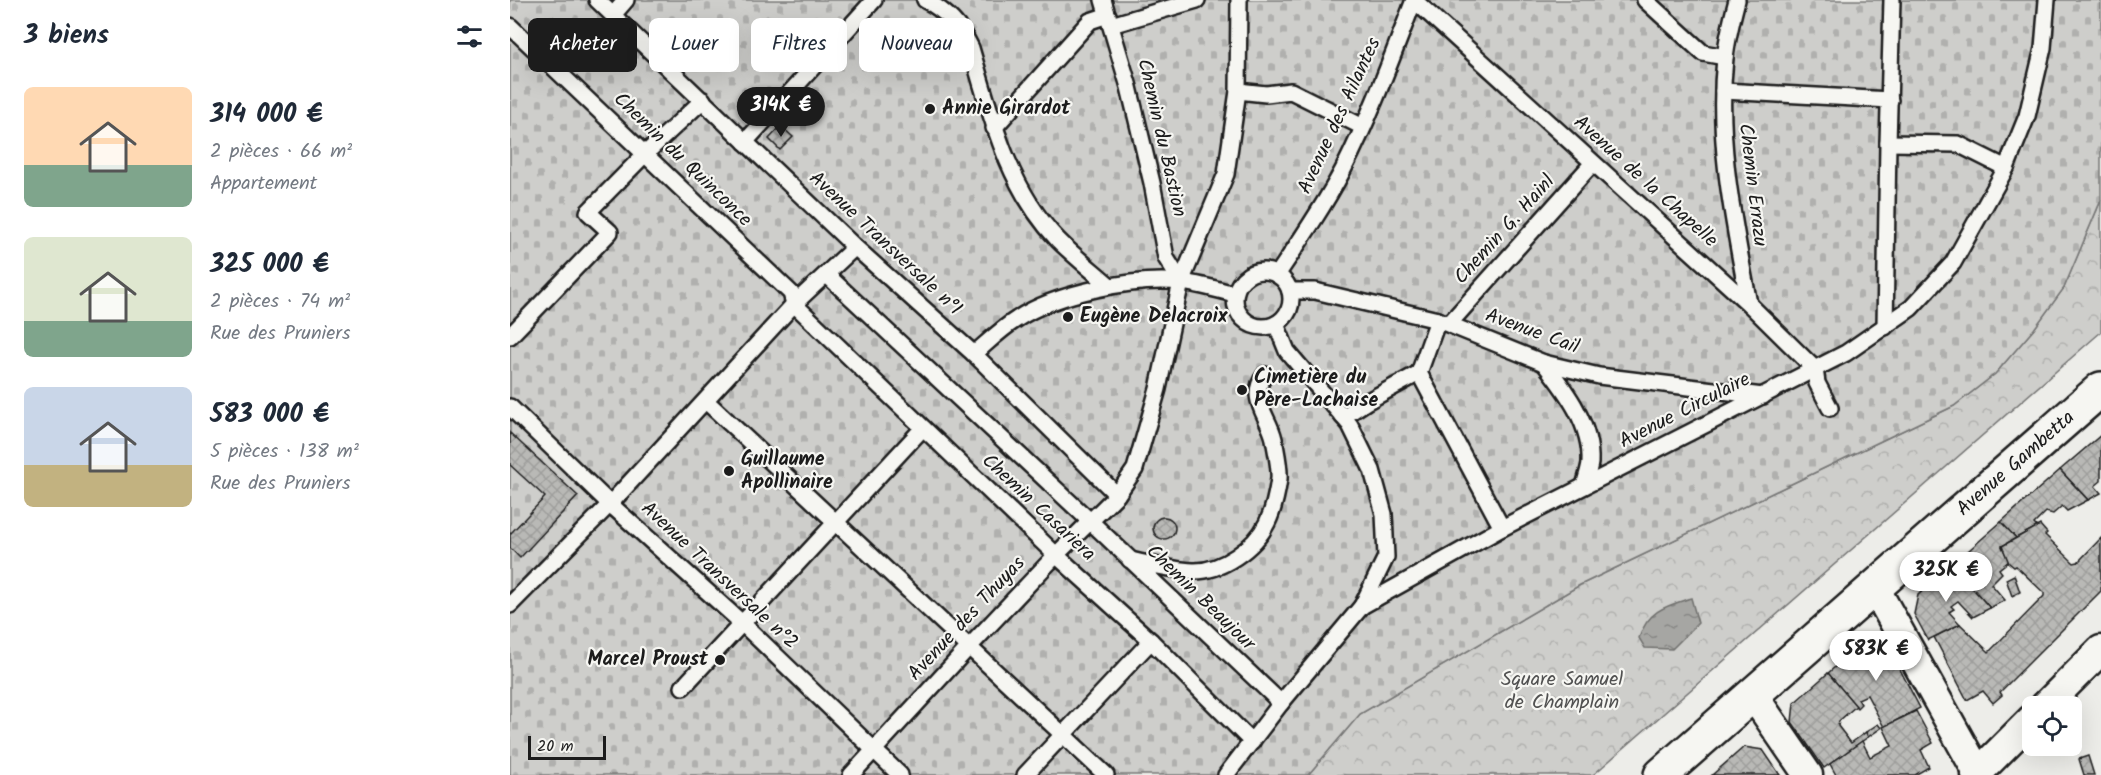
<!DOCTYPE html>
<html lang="fr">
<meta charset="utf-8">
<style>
body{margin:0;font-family:Kalam,sans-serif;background:#f6f6f7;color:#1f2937;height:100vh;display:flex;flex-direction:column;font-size:22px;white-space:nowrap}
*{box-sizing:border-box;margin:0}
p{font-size:20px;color:#747a83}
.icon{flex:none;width:33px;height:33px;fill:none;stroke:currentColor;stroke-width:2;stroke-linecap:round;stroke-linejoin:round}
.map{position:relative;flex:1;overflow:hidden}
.details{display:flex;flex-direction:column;background:#fff;width:510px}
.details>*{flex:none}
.banner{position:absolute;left:18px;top:18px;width:570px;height:54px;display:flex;gap:12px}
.fabs{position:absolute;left:1512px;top:696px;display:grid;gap:12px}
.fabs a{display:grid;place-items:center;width:60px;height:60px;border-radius:9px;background:#fff;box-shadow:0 6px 24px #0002;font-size:30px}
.scale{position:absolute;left:18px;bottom:15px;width:78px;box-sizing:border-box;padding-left:6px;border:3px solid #1c1c1c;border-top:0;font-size:16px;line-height:21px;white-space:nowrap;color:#1c1c1c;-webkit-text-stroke:4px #f6f6f2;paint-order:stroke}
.price{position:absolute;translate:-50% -51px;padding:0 14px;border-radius:21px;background:#fff;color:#222;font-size:20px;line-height:39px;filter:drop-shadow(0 2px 3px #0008)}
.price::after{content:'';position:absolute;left:50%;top:36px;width:18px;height:14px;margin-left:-9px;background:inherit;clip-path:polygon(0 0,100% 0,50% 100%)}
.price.active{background:#1c1c1c;color:#fff}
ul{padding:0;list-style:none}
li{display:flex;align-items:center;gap:18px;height:150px;padding:0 24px}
li span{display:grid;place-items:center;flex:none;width:168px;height:120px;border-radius:9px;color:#555}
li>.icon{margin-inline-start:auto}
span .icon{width:72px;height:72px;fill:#fffc;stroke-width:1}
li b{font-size:26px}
h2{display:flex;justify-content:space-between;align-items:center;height:72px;padding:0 24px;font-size:26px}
.pill{padding:0 21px;border-radius:9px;background:#fff;box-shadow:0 6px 24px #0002;font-size:21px;line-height:54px}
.pill.active{background:#1c1c1c;color:#fff}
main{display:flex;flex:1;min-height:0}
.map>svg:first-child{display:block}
</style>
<main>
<section class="details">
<h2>3 biens<svg class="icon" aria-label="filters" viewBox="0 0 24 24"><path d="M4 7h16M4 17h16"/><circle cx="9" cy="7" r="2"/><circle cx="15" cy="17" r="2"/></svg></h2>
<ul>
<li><span style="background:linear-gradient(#ffd9b3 65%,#7fa58c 0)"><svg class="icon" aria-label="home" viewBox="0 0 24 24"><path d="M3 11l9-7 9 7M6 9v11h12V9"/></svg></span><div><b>314 000 €</b><p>2 pièces · 66 m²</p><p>Appartement</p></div></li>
<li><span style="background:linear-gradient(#dfe7d0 70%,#7fa58c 0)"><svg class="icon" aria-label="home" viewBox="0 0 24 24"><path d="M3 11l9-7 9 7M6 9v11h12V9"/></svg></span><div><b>325 000 €</b><p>2 pièces · 74 m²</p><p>Rue des Pruniers</p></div></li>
<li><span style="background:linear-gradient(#c9d6e8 65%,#c2b280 0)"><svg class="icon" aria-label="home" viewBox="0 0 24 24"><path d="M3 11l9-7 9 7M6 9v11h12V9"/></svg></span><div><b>583 000 €</b><p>5 pièces · 138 m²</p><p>Rue des Pruniers</p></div></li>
</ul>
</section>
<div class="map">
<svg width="1591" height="775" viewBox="0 0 1591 775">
<defs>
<pattern id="forest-crowns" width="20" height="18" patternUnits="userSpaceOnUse" patternTransform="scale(1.5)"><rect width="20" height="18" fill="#cececb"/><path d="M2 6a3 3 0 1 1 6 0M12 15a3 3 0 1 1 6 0" fill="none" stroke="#b0b0ae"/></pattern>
<pattern id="cemetery-stones" width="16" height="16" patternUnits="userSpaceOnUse" patternTransform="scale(1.5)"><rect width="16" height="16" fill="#cececb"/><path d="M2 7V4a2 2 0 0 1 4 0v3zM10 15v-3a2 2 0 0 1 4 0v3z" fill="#b0b0ae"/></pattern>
<pattern id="water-ripples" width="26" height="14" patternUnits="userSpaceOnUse" patternTransform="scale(1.5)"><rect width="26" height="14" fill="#a6a6a3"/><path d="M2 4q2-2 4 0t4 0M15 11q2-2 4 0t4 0" fill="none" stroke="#868684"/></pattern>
<pattern id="building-cross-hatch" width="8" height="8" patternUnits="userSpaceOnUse" patternTransform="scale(1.5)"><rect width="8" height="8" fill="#b9b9b6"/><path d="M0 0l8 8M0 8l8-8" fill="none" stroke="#9e9e9c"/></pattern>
</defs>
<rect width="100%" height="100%" fill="#edede9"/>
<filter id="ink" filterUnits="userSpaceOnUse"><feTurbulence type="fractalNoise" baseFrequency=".0167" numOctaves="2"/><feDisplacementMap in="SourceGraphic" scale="12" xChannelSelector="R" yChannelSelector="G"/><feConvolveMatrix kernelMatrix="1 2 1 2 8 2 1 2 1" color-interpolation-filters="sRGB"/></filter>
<g filter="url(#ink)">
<polygon fill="url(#forest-crowns)" stroke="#757574" stroke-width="1.5" points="1591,200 1591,332 1083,775 798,775 850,714 1070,585 1444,406 1485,374 1524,329 1554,288"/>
<polygon fill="url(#cemetery-stones)" stroke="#757574" stroke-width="1.5" points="0,0 1591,0 1591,200 1554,288 1524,329 1485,374 1444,406 1070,585 850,714 798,775 0,775"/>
<path fill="url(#water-ripples)" stroke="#6f6f6d" stroke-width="1.5" d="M1181 598 1188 623 1162 649 1135 648 1129 638C1138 610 1156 606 1181 598Z"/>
<g fill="url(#building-cross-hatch)" stroke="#1c1c1c" stroke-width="1.5">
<polygon points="271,126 283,137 270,150 259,139"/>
<polygon points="0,433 68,496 10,558 0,548 0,534 35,497 0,465"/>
<polygon points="1591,435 1591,481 1585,486 1591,493 1578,500 1550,470"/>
<polygon points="1550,470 1578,500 1557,511 1552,506 1543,514 1536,512 1524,524 1527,527 1506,538 1491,522"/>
<circle cx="654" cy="528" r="11"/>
<polygon points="1491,522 1506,538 1492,546 1499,561 1489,569 1492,573 1481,584 1495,600 1480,608 1442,565"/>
<polygon points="1530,525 1537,533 1535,535 1564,563 1568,562 1591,538 1591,591 1490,692 1492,695 1483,703 1473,691 1457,700 1424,637 1450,624 1479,652 1534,596 1534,593 1506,566 1504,567 1499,563 1492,546"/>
<polygon points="1442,565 1480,608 1463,617 1448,601 1441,606 1444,609 1439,612 1450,624 1418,640 1404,614 1408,595"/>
<polygon points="1504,575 1510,592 1502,596 1496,579"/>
<polygon points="1356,640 1376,643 1410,708 1374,727 1357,695 1348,699 1351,704 1347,708 1318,673"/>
<polygon points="1318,673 1346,706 1329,721 1328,726 1341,743 1356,732 1358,737 1314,768 1282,722 1284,703"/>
<polygon points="1406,711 1423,743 1411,750 1419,767 1405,775 1326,775 1320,764 1352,741 1360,757 1382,746 1373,727"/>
<polygon points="1368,724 1371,728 1358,737 1356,732"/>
<polygon points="1234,747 1253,750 1270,775 1202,775"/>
<polygon points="1578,756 1584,775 1574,775 1569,759"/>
</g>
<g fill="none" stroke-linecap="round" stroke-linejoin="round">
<g stroke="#1c1c1c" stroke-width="20">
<g id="service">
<polyline points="87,0 345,247 464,354 607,495"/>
<path d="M415 0C437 12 450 25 461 48 481 116 498 188 548 240 565 257 583 271 600 286"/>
<polyline points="593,0 619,87 642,183 656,258 671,282"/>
<polyline points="1135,0 1193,53 1215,57"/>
<path d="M1227 0C1222 19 1217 39 1215 58 1206 141 1224 223 1239 304"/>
<polyline points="103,15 116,0"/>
<polyline points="601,25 687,0"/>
<polyline points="0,26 281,293 284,304 546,555 641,641 742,742"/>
<polyline points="728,91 756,94 781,91 853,127"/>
<polyline points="1213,91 1380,100"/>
<polyline points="484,128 580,21 598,15"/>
<polyline points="235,142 364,0"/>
<polyline points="1378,143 1448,144 1496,168"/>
<circle cx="753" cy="299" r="28"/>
<polyline points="317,275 581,522 771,703"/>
<path d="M767 275C790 241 814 206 833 170 861 115 882 57 904 0L1239 304 1305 369 1307 383 1320 408"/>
<polyline points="780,291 805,291 928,320 1034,363 1089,376 1253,396"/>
<polyline points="766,324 777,351 840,425 862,470 874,514 876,557 852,606"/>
<polyline points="939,324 1082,164"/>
<polyline points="1375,327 1378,143 1382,0"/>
<polyline points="0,336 100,232 78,212 135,154 193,100"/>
<path d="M464 354C478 342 491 329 507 319 546 293 625 277 671 282 689 284 708 290 725 294"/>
<path d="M1034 363C1056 391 1082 425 1080 463 1079 470 1076 479 1074 486"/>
<polyline points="909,373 928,320"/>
<polyline points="196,401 596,775"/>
<polyline points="0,407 100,504 232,623 390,775"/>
<polyline points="833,417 856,402 909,373 992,528"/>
<path d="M620 560C640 564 662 570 683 571 711 572 745 548 757 523 763 511 767 493 769 479 770 467 766 451 764 439 759 416 737 398 755 375"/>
<polyline points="0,605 100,504 284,304 345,247"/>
<polyline points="173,687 413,428"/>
<polyline points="341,775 459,647 546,555 607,495 625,469 648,389 671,282 716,174 728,91 729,0"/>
<polyline points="515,775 641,641"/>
<polyline points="716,775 771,703 852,606 992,528 1336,353 1401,308 1443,263 1496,168 1517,116 1533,48 1537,0"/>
</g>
</g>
<g stroke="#1c1c1c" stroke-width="33">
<g id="minor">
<polyline points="1365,588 1468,773"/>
<polyline points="1243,695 1298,775"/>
<polyline points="1535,706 1591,650"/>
<polyline points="1466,775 1522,719"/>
</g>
</g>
<g stroke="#1c1c1c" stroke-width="38">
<polyline id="primary" points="1151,775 1591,389"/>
</g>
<use href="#service" stroke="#f6f6f2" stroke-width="15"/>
<use href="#minor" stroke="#f6f6f2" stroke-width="28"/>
<use href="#primary" stroke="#f6f6f2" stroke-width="33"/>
</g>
</g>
<g fill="#1c1c1c" stroke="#f6f6f2" stroke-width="2">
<circle cx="420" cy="109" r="6"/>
<circle cx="558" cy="317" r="6"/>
<circle cx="732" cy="390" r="6"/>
<circle cx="219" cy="471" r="6"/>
<circle cx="210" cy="660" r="6"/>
</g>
<g text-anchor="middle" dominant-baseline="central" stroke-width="4.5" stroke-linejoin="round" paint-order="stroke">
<g font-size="20" font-weight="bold" fill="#1c1c1c" stroke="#f6f6f2" text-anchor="start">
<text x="432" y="109">Annie Girardot</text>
<text x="570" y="317">Eugène Delacroix</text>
<text x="744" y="378">Cimetière du<tspan x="744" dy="23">Père-Lachaise</tspan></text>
<text x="231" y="460">Guillaume<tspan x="231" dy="23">Apollinaire</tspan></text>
<text x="198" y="660" text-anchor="end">Marcel Proust</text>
</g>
<g font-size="20" fill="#1c1c1c" stroke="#f6f6f2">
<text transform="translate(830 116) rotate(-65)">Avenue des Ailantes</text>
<text transform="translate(651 138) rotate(77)">Chemin du Bastion</text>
<text transform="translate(172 160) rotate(44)">Chemin du Quinconce</text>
<text transform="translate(1135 182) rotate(42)">Avenue de la Chapelle</text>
<text transform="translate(1242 185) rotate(83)">Chemin Errazu</text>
<text transform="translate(995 230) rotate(-48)">Chemin G. Hainl</text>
<text transform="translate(375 244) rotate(43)">Avenue Transversale n°1</text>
<text transform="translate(1022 332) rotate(20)">Avenue Cail</text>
<text transform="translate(1175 411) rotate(-27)">Avenue Circulaire</text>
<text transform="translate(1506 464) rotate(-41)">Avenue Gambetta</text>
<text transform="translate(528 508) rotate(43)">Chemin Casariera</text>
<text transform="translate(209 576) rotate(43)">Avenue Transversale n°2</text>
<text transform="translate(690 598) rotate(44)">Chemin Beaujour</text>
<text transform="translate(457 619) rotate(-47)">Avenue des Thuyas</text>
</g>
<g font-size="20" fill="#515151" stroke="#f6f6f2">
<text x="1052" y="680">Square Samuel<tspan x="1052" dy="23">de Champlain</tspan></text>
</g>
</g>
</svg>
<div class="fabs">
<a><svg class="icon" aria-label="locate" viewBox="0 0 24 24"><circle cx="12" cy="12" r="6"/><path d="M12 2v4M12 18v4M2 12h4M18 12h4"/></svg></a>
</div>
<div class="scale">20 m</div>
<b class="price active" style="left:271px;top:138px">314K €</b>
<b class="price" style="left:1436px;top:603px">325K €</b>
<b class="price" style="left:1366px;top:682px">583K €</b>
<div class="banner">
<a class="pill active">Acheter</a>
<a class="pill">Louer</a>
<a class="pill">Filtres</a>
<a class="pill">Nouveau</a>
</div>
</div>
</main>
